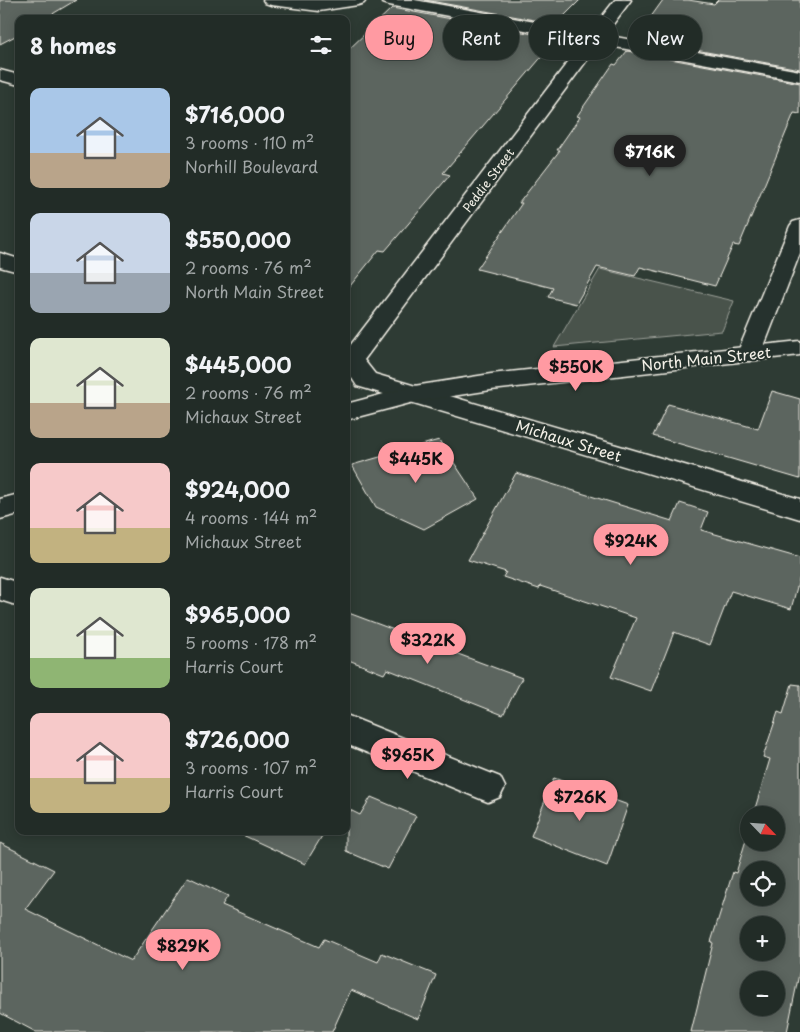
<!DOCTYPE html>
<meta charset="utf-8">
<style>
body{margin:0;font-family:"Playpen Sans",sans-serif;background:#2a342f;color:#f1f3f6;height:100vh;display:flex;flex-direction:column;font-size:19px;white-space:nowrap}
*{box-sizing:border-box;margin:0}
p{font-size:16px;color:#a2a7a7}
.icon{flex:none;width:28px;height:28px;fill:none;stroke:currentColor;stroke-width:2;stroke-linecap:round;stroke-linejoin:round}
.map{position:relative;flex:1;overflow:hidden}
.side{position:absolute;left:15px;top:15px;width:335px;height:820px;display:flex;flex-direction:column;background:#222c27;border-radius:10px;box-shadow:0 2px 12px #0003,0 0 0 1px #3f4844}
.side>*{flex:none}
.guide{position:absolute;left:365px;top:15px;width:360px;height:45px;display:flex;gap:10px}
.needle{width:32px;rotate:115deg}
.tools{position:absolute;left:740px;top:806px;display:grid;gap:10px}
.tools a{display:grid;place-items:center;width:45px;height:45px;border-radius:50%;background:#222c27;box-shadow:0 2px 12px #0003,0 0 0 1px #3f4844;font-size:25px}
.price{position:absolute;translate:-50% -42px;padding:0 11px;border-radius:18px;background:#ff9aa2;color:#111;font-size:16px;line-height:32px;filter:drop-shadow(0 1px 2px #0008)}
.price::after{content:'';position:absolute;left:50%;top:30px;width:15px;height:11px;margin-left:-8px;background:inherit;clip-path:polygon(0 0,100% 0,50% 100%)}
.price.current{background:#222;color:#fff}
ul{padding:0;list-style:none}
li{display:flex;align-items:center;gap:15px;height:125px;padding:0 15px}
li span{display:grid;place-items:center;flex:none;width:140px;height:100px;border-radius:10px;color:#555}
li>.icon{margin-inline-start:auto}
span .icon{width:60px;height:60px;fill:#fffc;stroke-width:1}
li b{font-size:21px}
h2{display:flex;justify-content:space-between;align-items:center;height:60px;padding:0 15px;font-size:21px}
.chip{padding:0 18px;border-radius:22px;background:#222c27;box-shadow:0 2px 12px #0003,0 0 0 1px #3f4844;font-size:18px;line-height:45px}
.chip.current{background:#ff9aa2;color:#111}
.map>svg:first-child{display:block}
</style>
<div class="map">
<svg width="800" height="1032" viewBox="0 0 800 1032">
<rect width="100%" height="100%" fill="#2e3b34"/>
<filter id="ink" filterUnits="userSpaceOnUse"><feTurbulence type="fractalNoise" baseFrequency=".02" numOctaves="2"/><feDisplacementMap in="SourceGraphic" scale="10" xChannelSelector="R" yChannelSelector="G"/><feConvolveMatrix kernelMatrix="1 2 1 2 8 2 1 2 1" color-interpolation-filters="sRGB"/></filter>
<g filter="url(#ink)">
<polygon fill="#48524c" stroke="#9ea29a" points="600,269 734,301 722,331 554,347"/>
<g fill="#5c655e" stroke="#f4f1e8" fill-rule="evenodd">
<polygon points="0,0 76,0 44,19 19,19 19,34 0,44"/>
<polygon points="425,0 580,0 556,24"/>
<polygon points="663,0 688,0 714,4 718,0 800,0 800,69 635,39"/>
<polygon points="392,8 544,36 535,45 550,47 443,173 450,175 385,251 379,250 346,291 346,52"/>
<polygon points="627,51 800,83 800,114 794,113 739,246 733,245 715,286 640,267 635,276 597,267 576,304 548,297 553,288 477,269 522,203 519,203 560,150 557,150 580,117 577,116 613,64 616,65"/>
<polygon points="772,391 800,399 800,479 653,436 668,404 758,429"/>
<polygon points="439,440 478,499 424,529 376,507 352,465"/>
<polygon points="516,473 672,521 680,503 708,512 701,530 800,558 800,576 791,609 731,591 710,645 674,632 651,691 611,677 636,618 540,586 539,589 503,577 506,572 468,560"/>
<polygon points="346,612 522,678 503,715 387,669 384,674 346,659"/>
<path d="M792 684 800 685V969L787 1032H691L713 943 711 942 733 872 736 873 749 830V842H776V815H753L770 759 763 757 778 712 783 714ZM749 870H776V898H749ZM749 925H776V952H749ZM749 980H776V1008H749Z"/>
<polygon points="554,778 628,805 607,866 531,836"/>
<polygon points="371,797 416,816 388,869 346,851 346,808 360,815"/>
<polygon points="234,831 325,831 305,864"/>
<polygon points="0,843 54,870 25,909 131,961 188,877 228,896 222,905 319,947 324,939 378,962 382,953 436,975 418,1019 351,990 332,1032 36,1032 0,1013"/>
</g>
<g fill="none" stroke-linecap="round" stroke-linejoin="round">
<g stroke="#f4f1e8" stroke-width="3">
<g id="street">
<polygon points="263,0 366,0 364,3 358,5 319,11 271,5 265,3"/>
<polygon points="381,0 415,0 590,32 615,0 631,0 605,35 800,71 800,81 599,44 364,360 375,374 800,499 800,519 357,386 346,369 346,351 584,41 389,5 383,3"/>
<polygon points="0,70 19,75 19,85 0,80"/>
<polygon points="800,220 800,253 761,354 757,359 749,361 741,359 737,354 790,226 793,222"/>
<polygon points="0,253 19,259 19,272 0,267"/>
<polygon points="0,577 19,583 19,606 0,600"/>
<polygon points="346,715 500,777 505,787 500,797 488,802 346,744"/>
</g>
</g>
<g stroke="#f4f1e8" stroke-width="3">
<g id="secondary">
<polygon points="800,341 800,355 491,390 414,402 346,420 346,404 414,386 491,374"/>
<polygon points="19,494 19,514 0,519 0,499"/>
</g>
</g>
<use href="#street" fill="#26332d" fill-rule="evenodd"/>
<use href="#secondary" fill="#26332d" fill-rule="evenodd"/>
</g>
</g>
<g text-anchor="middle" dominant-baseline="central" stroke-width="4" stroke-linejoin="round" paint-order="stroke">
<g font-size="12" fill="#f4f1e8" stroke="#26332d">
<text transform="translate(488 180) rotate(-53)">Peddie Street</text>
</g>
<g font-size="15" fill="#f4f1e8" stroke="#26332d">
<text transform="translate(706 358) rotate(-6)">North Main Street</text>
<text transform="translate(569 440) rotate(17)">Michaux Street</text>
</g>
</g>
</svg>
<div class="tools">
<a><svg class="needle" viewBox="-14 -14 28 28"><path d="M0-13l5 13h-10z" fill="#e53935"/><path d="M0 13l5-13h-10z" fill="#a2a7a7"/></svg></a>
<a><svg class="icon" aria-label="locate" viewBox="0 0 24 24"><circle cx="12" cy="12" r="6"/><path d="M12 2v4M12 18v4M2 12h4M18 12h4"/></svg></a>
<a>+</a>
<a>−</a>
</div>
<b class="price current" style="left:650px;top:177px">$716K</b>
<b class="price" style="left:576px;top:392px">$550K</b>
<b class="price" style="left:416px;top:484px">$445K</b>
<b class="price" style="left:631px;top:566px">$924K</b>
<b class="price" style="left:428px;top:665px">$322K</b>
<b class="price" style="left:408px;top:780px">$965K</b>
<b class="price" style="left:580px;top:822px">$726K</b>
<b class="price" style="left:183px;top:971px">$829K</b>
<div class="guide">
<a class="chip current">Buy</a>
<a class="chip">Rent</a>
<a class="chip">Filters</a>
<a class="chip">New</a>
</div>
<section class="side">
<h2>8 homes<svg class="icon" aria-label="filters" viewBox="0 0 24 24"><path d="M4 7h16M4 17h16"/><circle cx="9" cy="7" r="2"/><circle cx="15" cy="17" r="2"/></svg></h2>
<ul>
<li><span style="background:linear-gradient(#a9c7e8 65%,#b9a48a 0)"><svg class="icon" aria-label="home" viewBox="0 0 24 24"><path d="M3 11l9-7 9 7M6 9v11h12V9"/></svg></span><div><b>$716,000</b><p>3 rooms · 110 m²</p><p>Norhill Boulevard</p></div></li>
<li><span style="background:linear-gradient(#c9d6e8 60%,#9aa5b1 0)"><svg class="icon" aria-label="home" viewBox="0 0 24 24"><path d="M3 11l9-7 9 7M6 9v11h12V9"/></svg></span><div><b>$550,000</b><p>2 rooms · 76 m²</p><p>North Main Street</p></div></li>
<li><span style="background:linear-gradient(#dfe7d0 65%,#b9a48a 0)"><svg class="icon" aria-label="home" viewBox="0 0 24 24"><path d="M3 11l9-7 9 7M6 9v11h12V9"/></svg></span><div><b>$445,000</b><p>2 rooms · 76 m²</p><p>Michaux Street</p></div></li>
<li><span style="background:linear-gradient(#f6c9c9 65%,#c2b280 0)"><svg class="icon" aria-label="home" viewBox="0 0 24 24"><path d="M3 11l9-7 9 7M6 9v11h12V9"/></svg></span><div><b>$924,000</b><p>4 rooms · 144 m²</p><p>Michaux Street</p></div></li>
<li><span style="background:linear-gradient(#dfe7d0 70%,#8fb573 0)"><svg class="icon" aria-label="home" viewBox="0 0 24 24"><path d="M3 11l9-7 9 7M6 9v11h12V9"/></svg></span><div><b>$965,000</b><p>5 rooms · 178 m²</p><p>Harris Court</p></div></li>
<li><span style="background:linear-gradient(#f6c9c9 65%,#c2b280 0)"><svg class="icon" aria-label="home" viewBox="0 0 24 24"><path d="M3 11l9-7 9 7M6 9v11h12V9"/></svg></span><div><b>$726,000</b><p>3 rooms · 107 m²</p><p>Harris Court</p></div></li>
</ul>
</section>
</div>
